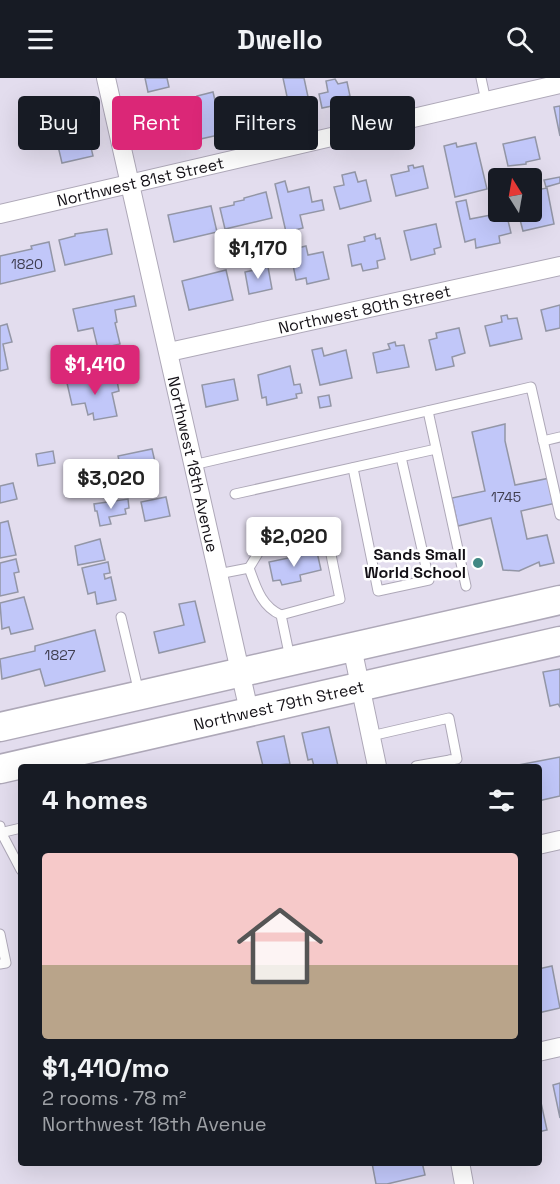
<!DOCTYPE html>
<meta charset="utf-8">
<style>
body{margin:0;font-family:"Space Grotesk",sans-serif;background:#242831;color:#f1f3f6;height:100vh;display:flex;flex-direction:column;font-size:22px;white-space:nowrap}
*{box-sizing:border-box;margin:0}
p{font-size:20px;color:#9ea1a6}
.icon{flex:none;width:33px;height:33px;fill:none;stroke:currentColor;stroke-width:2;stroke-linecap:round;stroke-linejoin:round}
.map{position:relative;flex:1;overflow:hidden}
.details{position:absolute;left:18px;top:686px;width:524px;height:402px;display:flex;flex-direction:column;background:#171b24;border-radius:6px;box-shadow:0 6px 24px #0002}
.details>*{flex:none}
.top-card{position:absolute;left:18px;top:18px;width:525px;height:54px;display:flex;gap:12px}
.needle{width:39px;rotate:349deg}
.fabs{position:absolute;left:488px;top:90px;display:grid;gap:12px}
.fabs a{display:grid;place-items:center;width:54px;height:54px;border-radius:6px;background:#171b24;box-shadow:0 6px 24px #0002;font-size:30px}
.price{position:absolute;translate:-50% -51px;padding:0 14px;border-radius:6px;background:#fff;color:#222;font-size:20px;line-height:39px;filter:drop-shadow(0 2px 3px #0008)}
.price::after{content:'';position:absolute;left:50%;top:36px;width:18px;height:14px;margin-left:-9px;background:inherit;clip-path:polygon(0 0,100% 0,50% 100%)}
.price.selected{background:#db2777;color:#fff}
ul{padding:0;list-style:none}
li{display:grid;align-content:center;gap:12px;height:318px;padding:0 24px}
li+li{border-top:2px solid #363941}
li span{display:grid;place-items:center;height:186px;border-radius:6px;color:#555}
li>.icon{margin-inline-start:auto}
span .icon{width:108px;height:108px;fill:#fffc;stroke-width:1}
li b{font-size:26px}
h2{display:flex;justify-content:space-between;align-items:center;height:72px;padding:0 24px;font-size:26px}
.tag{padding:0 21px;border-radius:6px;background:#171b24;box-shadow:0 6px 24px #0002;font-size:21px;line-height:54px}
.tag.selected{background:#db2777;color:#fff}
header{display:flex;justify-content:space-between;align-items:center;height:78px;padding:0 24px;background:#171b24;font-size:27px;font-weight:600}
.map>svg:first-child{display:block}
</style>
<header><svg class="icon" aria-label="menu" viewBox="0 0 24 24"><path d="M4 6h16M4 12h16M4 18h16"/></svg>Dwello<svg class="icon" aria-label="search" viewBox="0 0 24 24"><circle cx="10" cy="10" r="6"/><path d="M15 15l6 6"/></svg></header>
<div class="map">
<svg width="560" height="1106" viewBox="0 0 560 1106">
<rect width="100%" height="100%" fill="#e3ddee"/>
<g fill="#c1c7f9" stroke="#9396a6" stroke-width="1.5">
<polygon points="145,0 167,0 169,9 148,14"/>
<polygon points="283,0 304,0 311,33 291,37"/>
<polygon points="335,1 338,6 347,4 350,18 341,20 342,26 322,30 319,16 328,14 326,3"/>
<polygon points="213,14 223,56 196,62 187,27 199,24 197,18"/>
<polygon points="560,28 560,58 554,29"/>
<polygon points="85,44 93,78 62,85 58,68 62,67 58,50"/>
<polygon points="535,59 540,81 526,84 526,86 508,88 503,66"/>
<polygon points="456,65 457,69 476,65 487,111 455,119 444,68"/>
<polygon points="413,87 414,90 423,88 428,110 396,118 391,97 409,93 408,88"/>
<polygon points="355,94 358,104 366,102 371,123 340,131 334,109 344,107 342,97"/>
<polygon points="560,99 560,105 546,109 544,102"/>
<polygon points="285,103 288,114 309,109 312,124 322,122 324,132 300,137 303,150 286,154 275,106"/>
<polygon points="547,110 554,146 523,153 518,134 531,134 531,120 537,119 535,112"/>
<polygon points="266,114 272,140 225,151 220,130 234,127 234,124 244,122 244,120"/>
<polygon points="466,122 470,141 506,134 511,155 499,158 500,165 476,170 475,161 465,164 456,124"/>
<polygon points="211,128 217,154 174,164 168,137"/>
<polygon points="436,146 441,169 434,171 435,176 411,182 404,153"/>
<polygon points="107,151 112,176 65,187 59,162 75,158 75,156"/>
<polygon points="375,156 376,161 380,160 385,181 377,183 378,190 363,193 361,186 352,188 348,167 365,163 364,159"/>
<polygon points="49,164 55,193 0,206 0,178 32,171 31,168"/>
<polygon points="264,168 266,179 250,183 248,171"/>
<polygon points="306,168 308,177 323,174 329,201 307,206 306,200 296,202 290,172"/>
<polygon points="268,189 272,211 249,216 245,194"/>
<polygon points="226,192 233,222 189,232 182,203"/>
<polygon points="134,218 136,228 115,232 117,244 115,245 120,266 98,271 93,250 78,253 73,231"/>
<polygon points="560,227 560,250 546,253 541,232"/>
<polygon points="507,237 508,241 517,240 522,261 490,268 485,248 502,244 501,238"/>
<polygon points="7,246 12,264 3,266 8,291 0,293 0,248"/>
<polygon points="459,250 465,275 452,279 454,288 436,292 429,262 437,260 436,255"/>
<polygon points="395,264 396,268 404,267 409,289 377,295 373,275 390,271 388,266"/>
<polygon points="322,270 324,278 346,272 352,300 320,307 312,272"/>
<polygon points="290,288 294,307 300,306 302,315 296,316 297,320 267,327 266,319 262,320 258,297"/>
<polygon points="107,297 108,300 116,298 119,313 112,315 117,338 94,342 93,335 88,337 85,325 72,327 67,305"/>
<polygon points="234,301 238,322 206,329 202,307"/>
<polygon points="329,317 331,328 320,330 318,319"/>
<polygon points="505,346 505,363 515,407 550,400 556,425 521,433 527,461 547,457 554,485 540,488 539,484 519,493 503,492 491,440 458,448 452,420 485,413 472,354"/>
<polygon points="152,371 158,397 155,398 156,406 126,412 118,378"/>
<polygon points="53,373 55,385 38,388 36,376"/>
<polygon points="13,405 17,421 0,425 0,408"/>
<polygon points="166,419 170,438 145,443 141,424"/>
<polygon points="128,421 129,430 125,431 126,436 109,439 111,446 100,448 97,433 95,433 94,426"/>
<polygon points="8,443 16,477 0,480 0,445"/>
<polygon points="100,461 105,482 78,487 75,468"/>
<polygon points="317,474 321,492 300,497 301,503 282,507 280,502 273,503 269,484"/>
<polygon points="16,481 19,494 14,495 18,514 0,518 0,485"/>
<polygon points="108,484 110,495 104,496 105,501 111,499 116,522 97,526 95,514 88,516 82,490"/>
<polygon points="24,519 33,551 11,556 9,549 2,551 0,525"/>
<polygon points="195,523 205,564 159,575 154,554 184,547 179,526"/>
<polygon points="95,552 105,593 45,608 40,591 2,601 0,581 35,573 35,568"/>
<polygon points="560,591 560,629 558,626 550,628 543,594"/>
<polygon points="329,649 338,688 314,688 312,681 308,682 302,655"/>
<polygon points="284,658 290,686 263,688 257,664"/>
<polygon points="560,679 560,718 538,723 538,688 513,688"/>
<polygon points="552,888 560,930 538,935 538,891"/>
<polygon points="560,1005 560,1040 553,1007"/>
<polygon points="538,1011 547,1052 538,1054"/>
<polygon points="376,1084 422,1084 425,1097 387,1106 376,1106 372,1085"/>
</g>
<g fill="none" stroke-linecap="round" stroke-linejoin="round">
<g stroke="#aea8b8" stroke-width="11">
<g id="lane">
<polyline points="481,0 486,23"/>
<polyline points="428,333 466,508"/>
<polyline points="543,363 560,359"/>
<polyline points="193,387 531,309 560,437"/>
<polyline points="353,390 378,513 429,502 401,379"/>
<polyline points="235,416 436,371"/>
<polyline points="218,496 249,490"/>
<path d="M281 537C261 528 256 509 249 490L260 472 327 457 340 521 281 537 290 580"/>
<polyline points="121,539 139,615"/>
<polyline points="371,658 449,640 457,681 450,682"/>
<polyline points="416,688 450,682 451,688"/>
<polyline points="0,748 1,754 21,792"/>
<polyline points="0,755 21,750"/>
<polyline points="0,856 6,885 0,886"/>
</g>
</g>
<g stroke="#aea8b8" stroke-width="20">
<g id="street">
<path id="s1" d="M106 0 249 633"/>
<path id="s2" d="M0 136 560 6"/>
<path id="s3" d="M169 274 560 188"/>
<polyline points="352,569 377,688"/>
<polyline points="538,767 560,762"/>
<polyline points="538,974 560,969"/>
<polyline points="460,1084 464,1106"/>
</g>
</g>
<g stroke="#aea8b8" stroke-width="31">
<g id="primary">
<polyline points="0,649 560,522"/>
<path id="s4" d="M0 691 560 563"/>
</g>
</g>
<use href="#lane" stroke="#fff" stroke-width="9"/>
<use href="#street" stroke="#fff" stroke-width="18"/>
<use href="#primary" stroke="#fff" stroke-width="28"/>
</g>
<circle fill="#418884" stroke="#fff" stroke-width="2" cx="478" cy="485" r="6"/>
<g text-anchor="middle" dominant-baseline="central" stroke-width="5" stroke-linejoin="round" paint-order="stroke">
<g font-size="14" fill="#3f3e50">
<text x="27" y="186">1820</text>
<text x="506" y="419">1745</text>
<text x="60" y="577">1827</text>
</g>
<g font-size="16" fill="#141117" stroke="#fff">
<text stroke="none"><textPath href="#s2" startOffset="144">Northwest 81st Street</textPath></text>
<text stroke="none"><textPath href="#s3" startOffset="200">Northwest 80th Street</textPath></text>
<text stroke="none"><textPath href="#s1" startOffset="396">Northwest 18th Avenue</textPath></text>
<text stroke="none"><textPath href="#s4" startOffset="286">Northwest 79th Street</textPath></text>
</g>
<g font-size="16" font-weight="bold" fill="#141117" stroke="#fff" text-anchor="end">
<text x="466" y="476">Sands Small<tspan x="466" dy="18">World School</tspan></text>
</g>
</g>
</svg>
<div class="fabs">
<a><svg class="needle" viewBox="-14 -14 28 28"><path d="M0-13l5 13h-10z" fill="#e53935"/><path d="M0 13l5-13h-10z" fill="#9ea1a6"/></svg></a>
</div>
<b class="price" style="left:258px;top:202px">$1,170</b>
<b class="price selected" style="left:95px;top:318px">$1,410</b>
<b class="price" style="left:111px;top:432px">$3,020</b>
<b class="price" style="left:294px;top:490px">$2,020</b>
<div class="top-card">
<a class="tag">Buy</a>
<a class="tag selected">Rent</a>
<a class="tag">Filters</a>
<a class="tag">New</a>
</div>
<section class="details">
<h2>4 homes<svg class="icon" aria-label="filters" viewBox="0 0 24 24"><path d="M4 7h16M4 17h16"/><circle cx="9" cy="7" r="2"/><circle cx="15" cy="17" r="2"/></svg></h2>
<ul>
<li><span style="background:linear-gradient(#f6c9c9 60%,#b9a48a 0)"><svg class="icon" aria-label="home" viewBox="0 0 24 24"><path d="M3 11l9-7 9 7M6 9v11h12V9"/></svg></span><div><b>$1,410/mo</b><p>2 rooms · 78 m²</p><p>Northwest 18th Avenue</p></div></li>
</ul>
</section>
</div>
